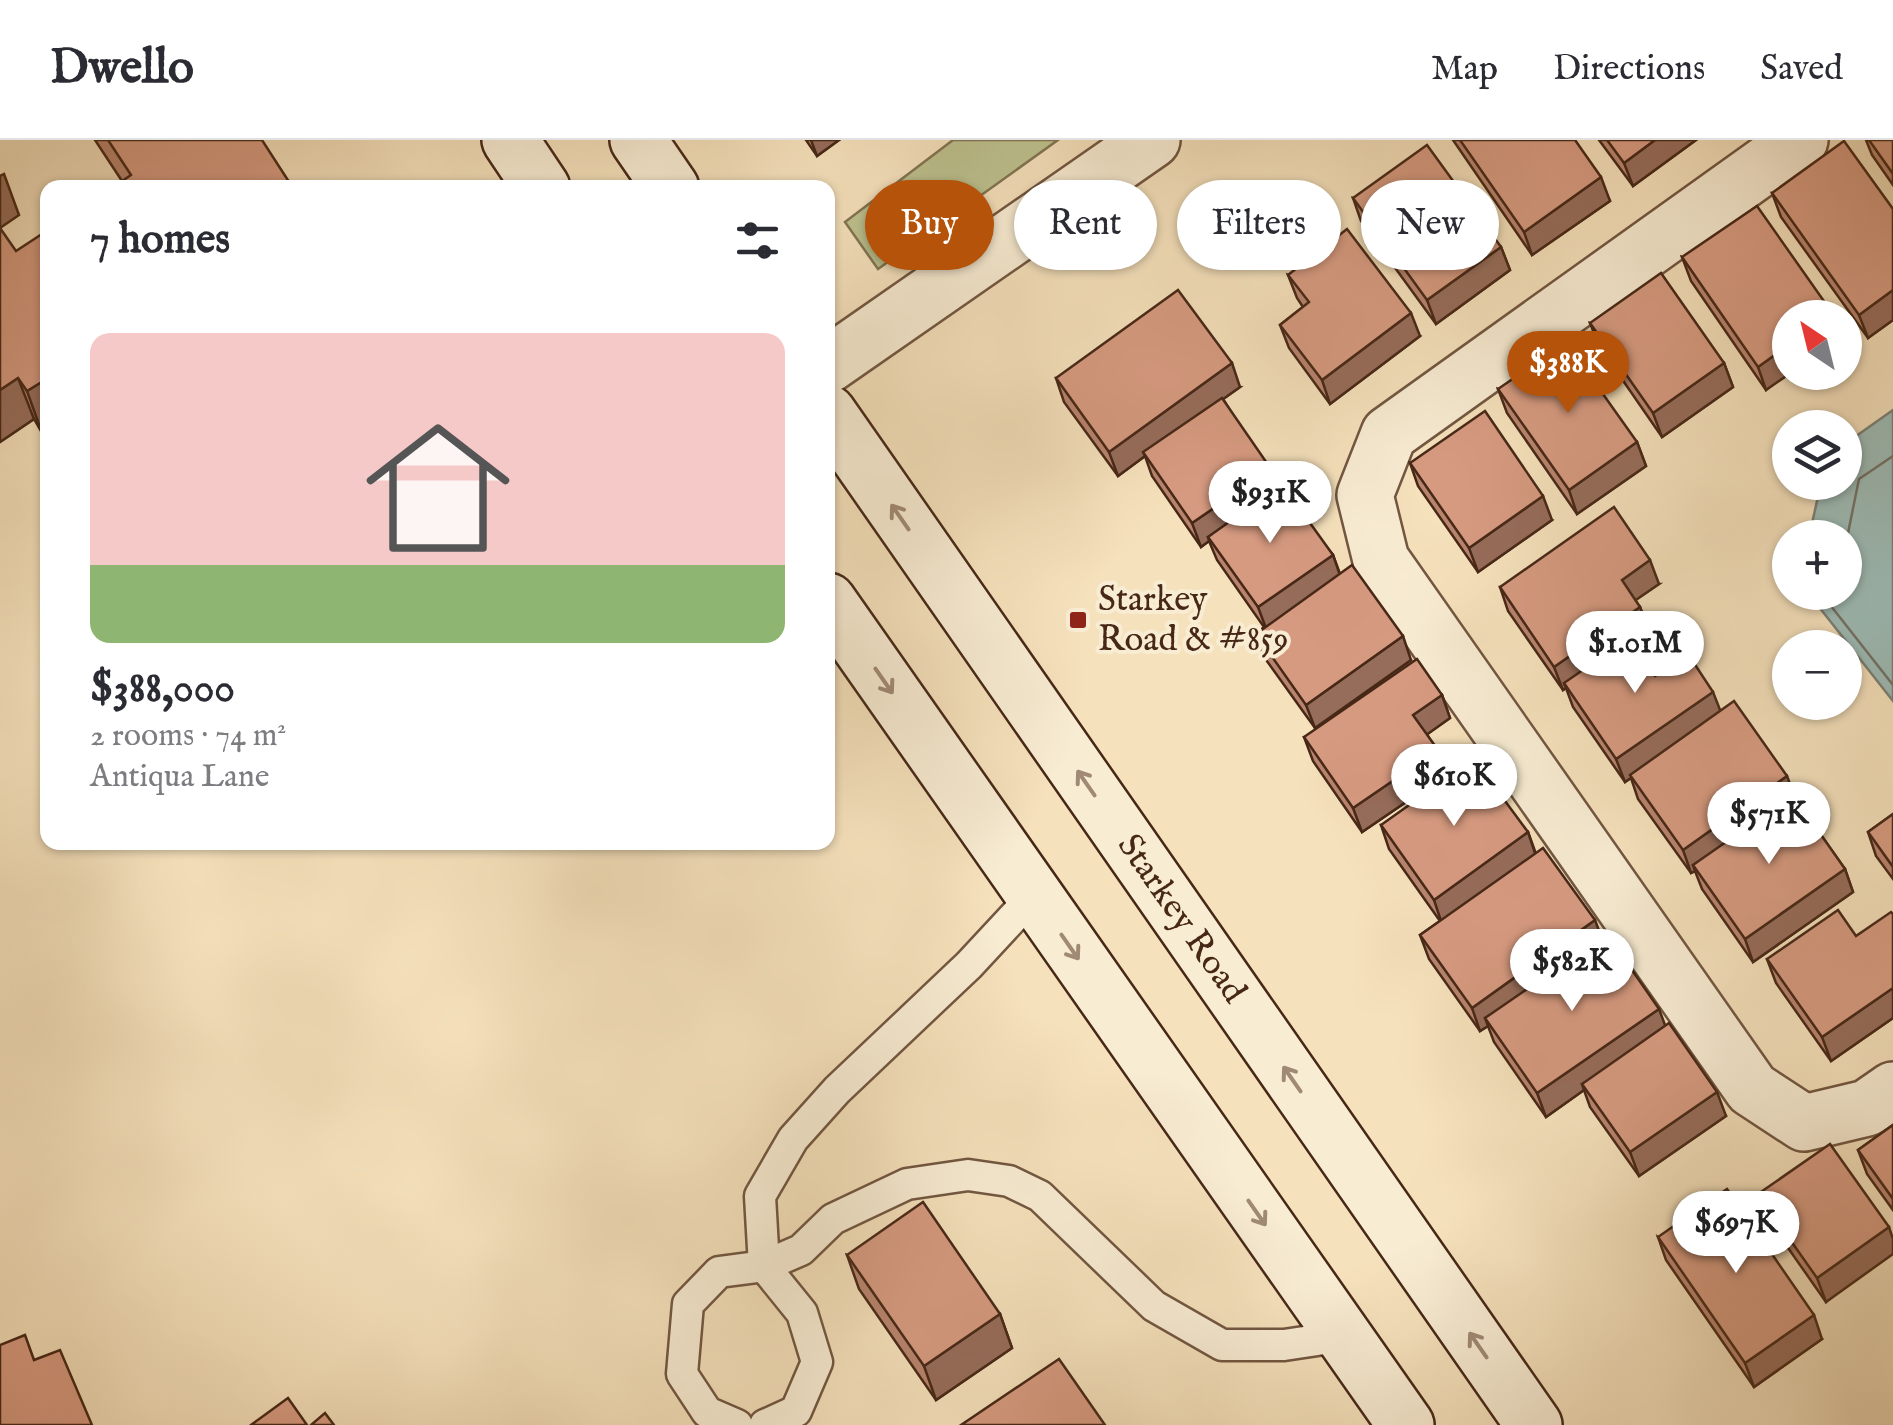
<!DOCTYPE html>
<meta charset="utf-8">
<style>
body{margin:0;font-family:"IM FELL English",serif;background:#f7f7f7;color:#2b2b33;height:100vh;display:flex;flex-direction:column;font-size:38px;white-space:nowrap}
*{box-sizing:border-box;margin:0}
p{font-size:32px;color:#7c7c81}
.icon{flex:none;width:55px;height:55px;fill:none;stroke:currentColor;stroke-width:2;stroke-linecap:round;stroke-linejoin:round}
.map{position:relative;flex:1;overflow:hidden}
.panel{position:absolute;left:40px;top:40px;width:795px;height:670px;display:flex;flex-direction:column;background:#fff;border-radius:20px;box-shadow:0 2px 8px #0004}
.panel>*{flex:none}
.guide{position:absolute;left:865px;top:40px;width:878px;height:90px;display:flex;gap:20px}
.needle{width:65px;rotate:325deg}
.buttons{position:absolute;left:1772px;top:160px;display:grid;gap:20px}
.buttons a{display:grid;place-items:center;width:90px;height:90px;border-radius:50%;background:#fff;box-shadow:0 2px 8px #0004;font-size:50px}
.price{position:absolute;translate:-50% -85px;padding:0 22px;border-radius:35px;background:#fff;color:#222;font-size:32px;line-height:65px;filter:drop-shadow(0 2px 5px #0008)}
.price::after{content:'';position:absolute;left:50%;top:60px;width:30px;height:22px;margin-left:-15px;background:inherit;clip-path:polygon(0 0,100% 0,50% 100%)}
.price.active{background:#b45309;color:#fff}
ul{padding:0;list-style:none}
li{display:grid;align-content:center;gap:20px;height:530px;padding:0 50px}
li+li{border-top:2px solid #e1e1e2}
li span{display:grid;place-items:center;height:310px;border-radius:20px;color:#555}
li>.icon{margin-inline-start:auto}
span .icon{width:180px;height:180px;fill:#fffc;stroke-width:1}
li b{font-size:42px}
h2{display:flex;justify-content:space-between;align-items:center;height:120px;padding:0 50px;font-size:42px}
.tag{padding:0 35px;border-radius:45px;background:#fff;box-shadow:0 2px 8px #0004;font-size:35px;line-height:90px}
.tag.active{background:#b45309;color:#fff}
header{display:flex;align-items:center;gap:60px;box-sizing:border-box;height:140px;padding:0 50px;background:#fff;border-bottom:2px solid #e1e1e2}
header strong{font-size:48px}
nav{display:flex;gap:55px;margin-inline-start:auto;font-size:35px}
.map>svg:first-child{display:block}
</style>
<header>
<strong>Dwello</strong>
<nav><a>Map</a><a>Directions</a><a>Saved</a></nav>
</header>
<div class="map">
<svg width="1893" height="1285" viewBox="0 0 1893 1285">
<rect width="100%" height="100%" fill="#f5e1bc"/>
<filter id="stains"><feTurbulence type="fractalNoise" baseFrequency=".002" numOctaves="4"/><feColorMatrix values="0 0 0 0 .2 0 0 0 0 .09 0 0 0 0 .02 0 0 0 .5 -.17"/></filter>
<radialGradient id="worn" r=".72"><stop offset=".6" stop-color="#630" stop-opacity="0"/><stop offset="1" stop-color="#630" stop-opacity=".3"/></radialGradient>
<polygon fill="#bdc28f" stroke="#827553" stroke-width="2.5" points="953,0 1058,0 878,129 845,82"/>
<polygon fill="#9dbcb7" stroke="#7b8177" stroke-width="2.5" points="1893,270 1893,561 1808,453 1845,452 1845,398 1809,397 1821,343 1845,342 1845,304"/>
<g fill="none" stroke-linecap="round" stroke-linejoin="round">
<g stroke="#727267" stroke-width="2.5">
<polyline points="1845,408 1859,339 1893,316"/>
<polyline points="1820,452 1893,545"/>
</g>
<g stroke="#725640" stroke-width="35">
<g id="service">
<polyline points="737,1285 707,1272 682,1234 688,1164 719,1132 764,1126 801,1110 833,1079 907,1044 968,1035 1009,1041 1040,1056 1154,1166 1222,1205 1284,1205 1344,1196"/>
<polyline points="765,1285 796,1271 817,1222 802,1173 764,1126 760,1056 793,999 837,950 969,825 1034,755"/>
</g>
</g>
<g stroke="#725640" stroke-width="60">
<g id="minor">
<polyline points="1800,0 1389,294 1365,355 1381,420 1752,949 1804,983 1867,968 1893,950"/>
<polyline points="828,225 1152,0"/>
</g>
</g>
<g stroke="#472817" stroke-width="60">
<g id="secondary">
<polyline points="510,0 542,48"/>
<polyline points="638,0 671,48"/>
<polyline points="828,273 1534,1285"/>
<polyline points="828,461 1406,1285"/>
</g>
</g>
<use href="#service" stroke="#f8ecd3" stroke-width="30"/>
<use href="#minor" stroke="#f8ecd3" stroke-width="55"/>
<use href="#secondary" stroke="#f8ecd3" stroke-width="55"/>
</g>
<g fill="#b8846e" stroke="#472817" stroke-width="2.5">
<polygon points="95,0 262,0 122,41"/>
<polygon points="806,0 839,0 817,16"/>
<polygon points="1453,0 1575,0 1610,61 1532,115"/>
<polygon points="1599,0 1696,0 1633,46"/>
<polygon points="1866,0 1893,0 1893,45 1872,15"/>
<polygon points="1772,53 1893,69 1893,180 1868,198 1781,77"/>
<polygon points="1353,58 1501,107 1510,130 1436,184 1361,81"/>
<polygon points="0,88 42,293 34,279 0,302"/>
<polygon points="1682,117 1834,178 1766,250 1691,141"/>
<polygon points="1288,135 1420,196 1330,264 1289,208 1280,185 1303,167 1297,158"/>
<polygon points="1590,183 1724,223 1733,247 1662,297 1599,206"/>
<polygon points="1056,238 1240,247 1223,259 1278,347 1333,415 1340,434 1411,520 1315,588 1264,517 1256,494 1264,487 1217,420 1209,401 1201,407 1152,336 1145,316 1118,336 1064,262"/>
<polygon points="1498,249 1637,302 1646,326 1577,374 1507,273"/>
<polygon points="1410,323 1552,380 1478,432 1418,346"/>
<polygon points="1659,444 1635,460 1640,467 1649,490 1632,502 1655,536 1720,571 1795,658 1845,729 1853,752 1753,822 1702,749 1695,731 1691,733 1638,659 1631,638 1625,642 1573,567 1566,548 1563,550 1508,471 1500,447"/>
<polygon points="1442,555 1450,578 1427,594 1447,634 1362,692 1313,621 1304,597"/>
<polygon points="1893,674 1893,739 1876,716 1868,692"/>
<polygon points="1381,685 1528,692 1536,714 1601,798 1665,886 1726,976 1639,1036 1590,967 1584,950 1546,977 1494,902 1488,886 1480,891 1429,819 1420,795 1440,781 1389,709"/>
<polygon points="1893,774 1893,878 1831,921 1776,843 1767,819 1856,796"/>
<polygon points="1893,985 1893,1070 1867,1034 1858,1010"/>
<polygon points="1758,1054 1893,1099 1826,1162 1767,1078"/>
<polygon points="1658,1097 1822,1199 1754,1247 1666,1120"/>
<polygon points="847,1115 1000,1174 1012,1208 936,1260 859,1149"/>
</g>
<g fill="#966c5a" stroke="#472817" stroke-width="2.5">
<polygon points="811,0 839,0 817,16"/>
<polygon points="1655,0 1696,0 1633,46 1624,23"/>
<polygon points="4,34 19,75 0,88 0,36"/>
<polygon points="1601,37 1610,61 1532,115 1524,92"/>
<polygon points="1501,107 1510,130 1436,184 1427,160"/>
<polygon points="1893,150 1893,180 1868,198 1859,175"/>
<polygon points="1411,173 1420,196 1330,264 1322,240"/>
<polygon points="1790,204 1790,232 1792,232 1766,250 1758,227"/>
<polygon points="1232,223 1240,247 1145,315 1143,312 1145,316 1118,336 1109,312"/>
<polygon points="1724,223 1733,247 1662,297 1653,273"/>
<polygon points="18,238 34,279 0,302 0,250"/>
<polygon points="48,238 48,290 42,293 27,251"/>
<polygon points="1637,302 1646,326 1577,374 1569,350"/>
<polygon points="1271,329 1280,352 1208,397 1209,401 1201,407 1192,383"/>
<polygon points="1543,356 1552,380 1478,432 1469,408"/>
<polygon points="1333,415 1341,438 1267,491 1258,467"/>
<polygon points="1650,420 1659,444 1630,464 1622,440"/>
<polygon points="1640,467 1649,490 1567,547 1564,543 1566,548 1563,550 1554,527"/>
<polygon points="1403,496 1411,520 1315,588 1306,565"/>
<polygon points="1713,552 1722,575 1625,642 1616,619"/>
<polygon points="1442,555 1450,578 1422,598 1413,575"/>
<polygon points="1438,610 1447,634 1362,692 1353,668"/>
<polygon points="1787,636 1796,660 1693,725 1695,731 1691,733 1683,710"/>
<polygon points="1528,692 1536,716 1442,784 1434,760"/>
<polygon points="1845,729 1853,752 1753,822 1745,799"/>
<polygon points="1595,780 1604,804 1485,878 1488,886 1480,891 1472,868"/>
<polygon points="1893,848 1893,878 1831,921 1822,897"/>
<polygon points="1659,869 1668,893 1582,944 1584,950 1546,977 1537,953"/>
<polygon points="1717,952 1726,976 1639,1036 1630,1012"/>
<polygon points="1889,1087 1893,1099 1893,1114 1826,1162 1817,1138"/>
<polygon points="1000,1174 1012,1208 936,1260 924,1226"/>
<polygon points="1814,1175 1822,1199 1754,1247 1745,1223"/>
</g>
<g fill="#d69a80" stroke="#472817" stroke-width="2.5">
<polygon points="108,0 262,0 293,48 112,48 131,35"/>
<polygon points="1460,0 1575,0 1601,37 1524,92"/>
<polygon points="1607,0 1655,0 1624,23"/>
<polygon points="1869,0 1893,0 1893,34"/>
<polygon points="1844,1 1893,69 1893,150 1859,175 1772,53"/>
<polygon points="1427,5 1501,107 1427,160 1353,58"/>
<polygon points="1757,66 1833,174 1828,178 1790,178 1790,204 1758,227 1682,117"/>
<polygon points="0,88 16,111 48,90 48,238 27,251 18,238 0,250"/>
<polygon points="1347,89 1411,173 1322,240 1280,185 1309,162 1288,135"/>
<polygon points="1661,133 1724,223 1653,273 1590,183"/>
<polygon points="1178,150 1232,223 1109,312 1056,238"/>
<polygon points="1566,202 1637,302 1569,350 1498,249"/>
<polygon points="1222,258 1271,329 1192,383 1143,312"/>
<polygon points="1485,271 1543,356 1469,408 1410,323"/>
<polygon points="1282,344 1333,415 1258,467 1208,397"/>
<polygon points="1614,367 1650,420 1622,440 1640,467 1554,527 1500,447"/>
<polygon points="1352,425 1403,496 1306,565 1256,494"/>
<polygon points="1629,498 1655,536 1688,514 1713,552 1616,619 1564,543"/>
<polygon points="1417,519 1442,555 1413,575 1438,610 1353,668 1304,597"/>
<polygon points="1734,561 1787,636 1683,710 1630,635"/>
<polygon points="1474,619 1528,692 1434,760 1381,685"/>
<polygon points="1793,655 1845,729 1745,799 1693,725"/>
<polygon points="1893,674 1893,727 1868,692"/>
<polygon points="1543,708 1595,780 1472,868 1420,795"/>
<polygon points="1838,770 1856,796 1891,772 1893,774 1893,848 1822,897 1767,819"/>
<polygon points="1607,794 1659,869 1537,953 1485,878"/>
<polygon points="1669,883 1717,952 1630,1012 1582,944"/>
<polygon points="1893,985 1893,1059 1858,1010"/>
<polygon points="1830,1004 1889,1087 1817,1138 1758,1054"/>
<polygon points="1727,1049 1814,1175 1745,1223 1658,1097"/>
<polygon points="923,1062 1000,1174 924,1226 847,1115"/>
<polygon points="25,1195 34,1220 60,1210 92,1285 0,1285 0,1205"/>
<polygon points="1059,1219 1105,1285 961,1285"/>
<polygon points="288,1258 307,1285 251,1285"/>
<polygon points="325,1273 334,1285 311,1285"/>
</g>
<defs><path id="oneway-shaft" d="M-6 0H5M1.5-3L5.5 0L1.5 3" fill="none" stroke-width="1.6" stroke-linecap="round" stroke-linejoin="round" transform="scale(2.5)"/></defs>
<g stroke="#a08a75">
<use href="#oneway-shaft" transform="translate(900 377) rotate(-125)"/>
<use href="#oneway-shaft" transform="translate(884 541) rotate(55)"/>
<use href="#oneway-shaft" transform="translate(1086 643) rotate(-125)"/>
<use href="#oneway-shaft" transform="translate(1070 807) rotate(55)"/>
<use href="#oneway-shaft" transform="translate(1292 939) rotate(-125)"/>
<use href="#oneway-shaft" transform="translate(1257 1073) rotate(55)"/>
<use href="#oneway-shaft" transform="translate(1478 1205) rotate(-125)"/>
</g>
<rect fill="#8f2418" stroke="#f8ecd3" stroke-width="4" x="1068" y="470" width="20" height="20" rx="5"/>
<g text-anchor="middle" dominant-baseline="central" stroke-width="8" stroke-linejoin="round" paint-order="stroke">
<g font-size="35" fill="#472817" stroke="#f8ecd3" text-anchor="start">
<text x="1098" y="460">Starkey<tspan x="1098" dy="40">Road &amp; #859</tspan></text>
</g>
<g font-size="35" fill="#472817" stroke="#f8ecd3">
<text transform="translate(1181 779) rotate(55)">Starkey Road</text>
</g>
</g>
<rect width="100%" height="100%" filter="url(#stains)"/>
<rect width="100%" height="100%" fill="url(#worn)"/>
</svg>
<div class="buttons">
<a><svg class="needle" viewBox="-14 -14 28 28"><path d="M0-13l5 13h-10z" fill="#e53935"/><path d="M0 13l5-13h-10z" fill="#7c7c81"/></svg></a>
<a><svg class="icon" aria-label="layers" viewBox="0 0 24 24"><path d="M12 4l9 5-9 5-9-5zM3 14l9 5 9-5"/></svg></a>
<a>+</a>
<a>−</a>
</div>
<b class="price active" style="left:1568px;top:276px">$388K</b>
<b class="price" style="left:1270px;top:406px">$931K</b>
<b class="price" style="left:1635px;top:556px">$1.01M</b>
<b class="price" style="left:1454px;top:689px">$610K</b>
<b class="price" style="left:1769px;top:727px">$571K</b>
<b class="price" style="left:1572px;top:874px">$582K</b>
<b class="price" style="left:1736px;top:1136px">$697K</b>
<div class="guide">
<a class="tag active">Buy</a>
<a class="tag">Rent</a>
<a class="tag">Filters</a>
<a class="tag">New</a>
</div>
<section class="panel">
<h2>7 homes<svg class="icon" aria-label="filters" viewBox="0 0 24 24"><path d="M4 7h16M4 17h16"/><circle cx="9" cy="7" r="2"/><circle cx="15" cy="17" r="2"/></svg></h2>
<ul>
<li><span style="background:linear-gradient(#f6c9c9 75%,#8fb573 0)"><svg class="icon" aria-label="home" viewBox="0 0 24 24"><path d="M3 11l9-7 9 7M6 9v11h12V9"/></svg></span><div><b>$388,000</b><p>2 rooms · 74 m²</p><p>Antiqua Lane</p></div></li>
</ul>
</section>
</div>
